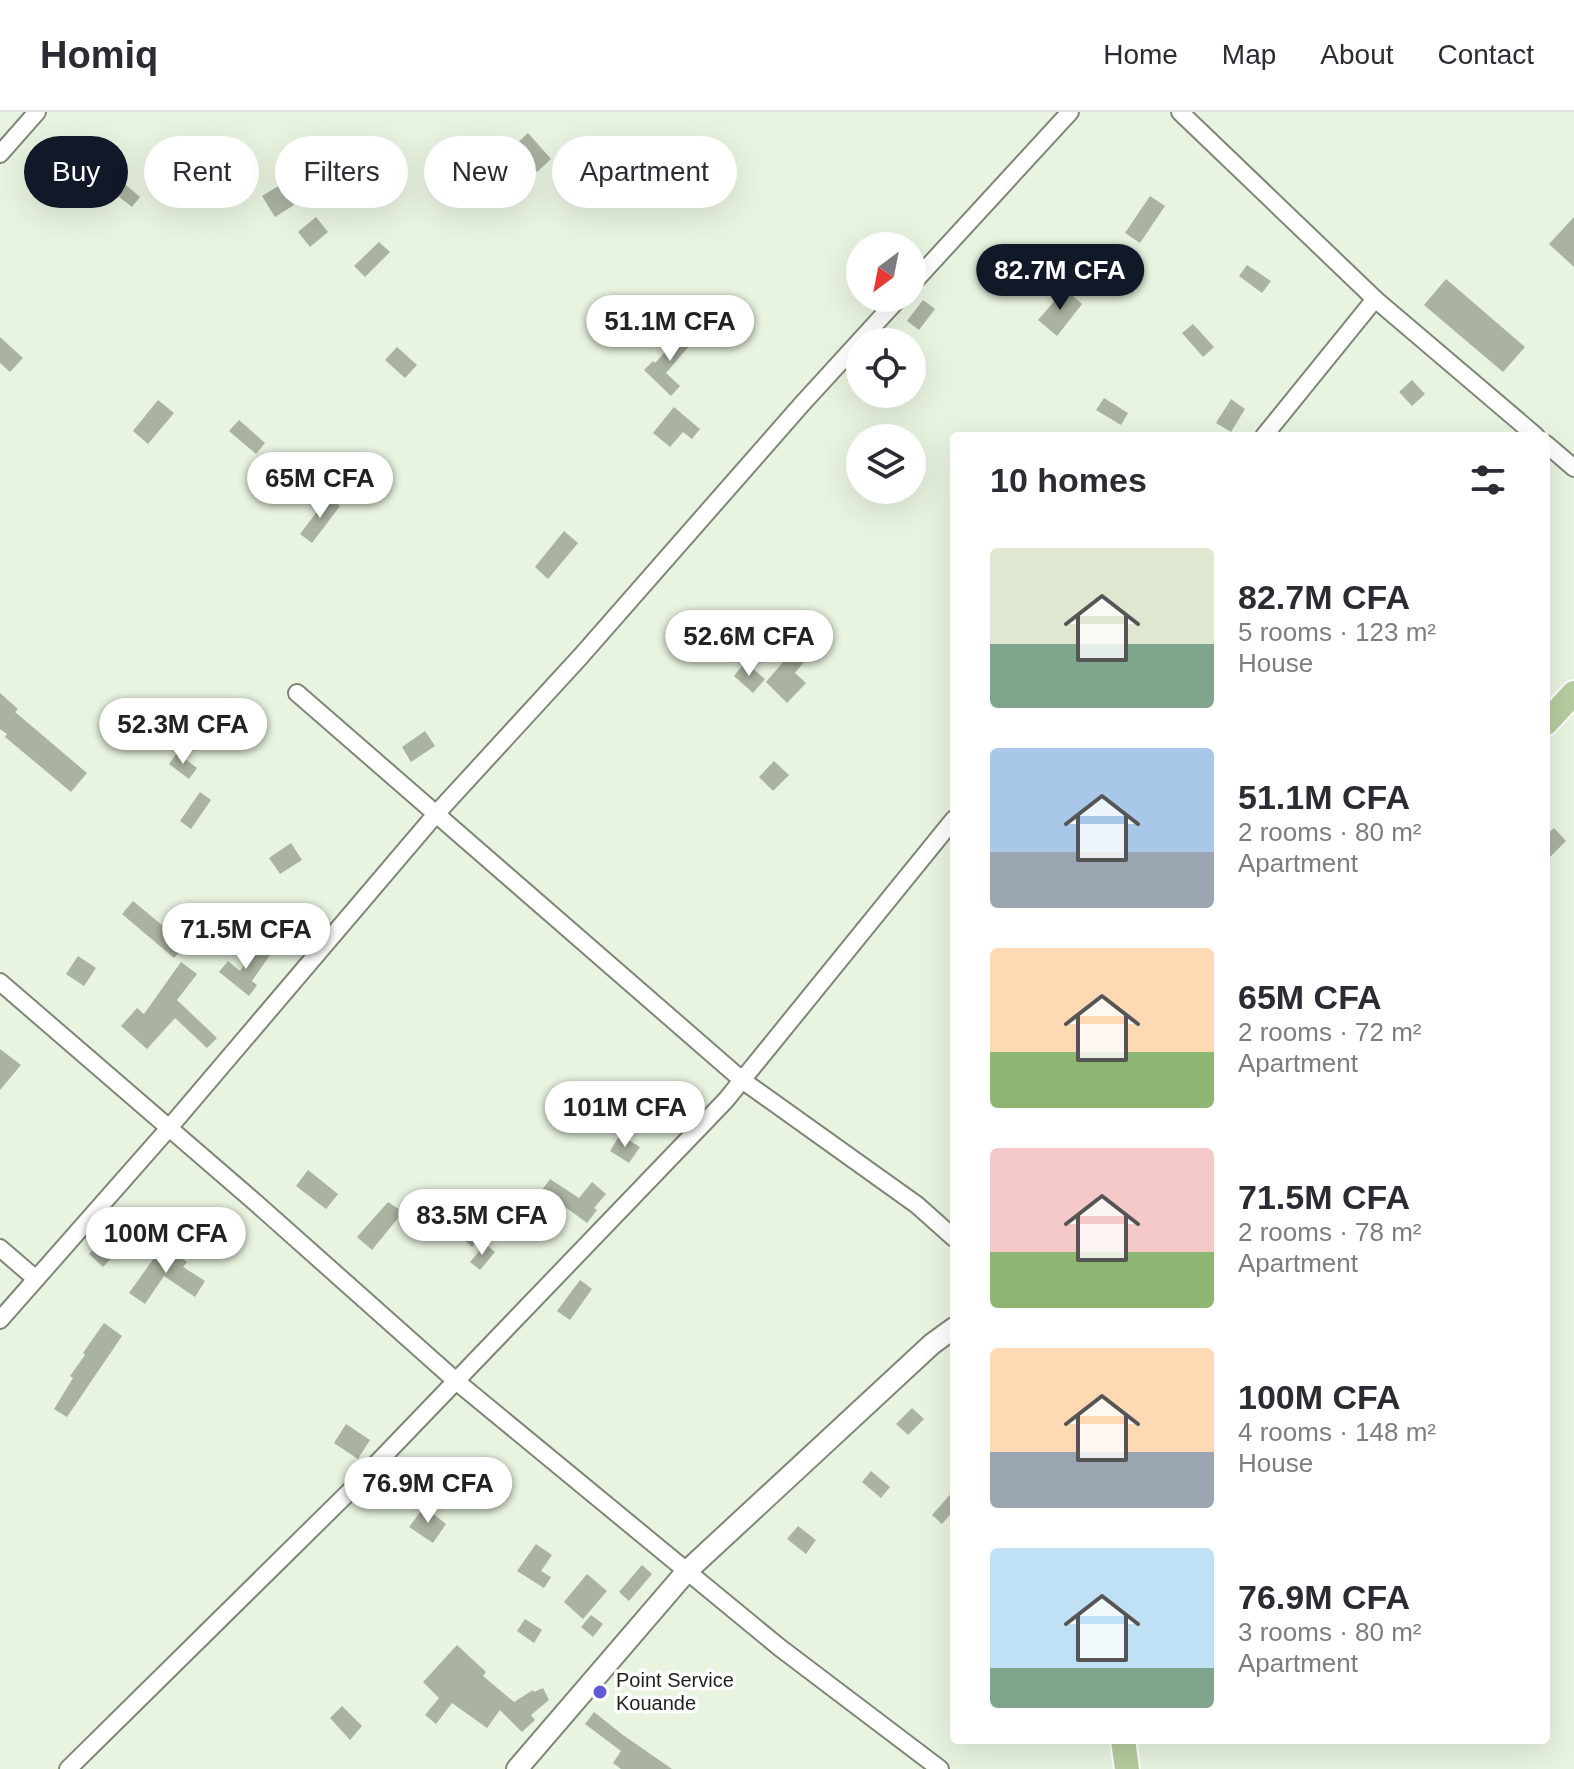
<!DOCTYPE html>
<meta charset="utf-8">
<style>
body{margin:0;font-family:Arial,sans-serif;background:#f2f2f3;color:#2b2b33;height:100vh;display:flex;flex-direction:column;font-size:30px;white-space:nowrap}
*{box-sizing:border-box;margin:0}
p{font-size:26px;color:#7c7c81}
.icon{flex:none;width:44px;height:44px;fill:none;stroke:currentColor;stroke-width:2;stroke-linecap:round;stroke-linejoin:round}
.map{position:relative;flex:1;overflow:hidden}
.side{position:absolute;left:950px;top:320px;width:600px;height:1312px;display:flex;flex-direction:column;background:#fff;border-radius:8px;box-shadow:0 8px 32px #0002}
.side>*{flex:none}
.guide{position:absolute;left:24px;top:24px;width:760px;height:72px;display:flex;gap:16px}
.needle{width:52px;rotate:212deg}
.fabs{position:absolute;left:846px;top:120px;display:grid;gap:16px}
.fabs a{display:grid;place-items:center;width:80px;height:80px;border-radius:50%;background:#fff;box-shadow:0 8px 32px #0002;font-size:40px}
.price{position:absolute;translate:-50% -68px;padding:0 18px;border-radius:28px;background:#fff;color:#222;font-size:26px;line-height:52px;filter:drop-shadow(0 2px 4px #0008)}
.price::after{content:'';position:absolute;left:50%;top:48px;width:24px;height:18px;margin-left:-12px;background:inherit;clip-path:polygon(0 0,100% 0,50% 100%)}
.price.on{background:#111827;color:#fff}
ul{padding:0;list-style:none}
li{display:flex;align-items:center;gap:24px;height:200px;padding:0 40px}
li span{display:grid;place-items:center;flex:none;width:224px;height:160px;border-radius:8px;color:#555}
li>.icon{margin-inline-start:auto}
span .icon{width:96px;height:96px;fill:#fffc;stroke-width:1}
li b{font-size:34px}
h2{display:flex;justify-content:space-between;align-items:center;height:96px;padding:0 40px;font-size:34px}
.pill{padding:0 28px;border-radius:36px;background:#fff;box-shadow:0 8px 32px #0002;font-size:28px;line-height:72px}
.pill.on{background:#111827;color:#fff}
header{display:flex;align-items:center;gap:48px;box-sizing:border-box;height:112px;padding:0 40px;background:#fff;border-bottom:2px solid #e1e1e2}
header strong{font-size:38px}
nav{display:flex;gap:44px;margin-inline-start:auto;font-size:28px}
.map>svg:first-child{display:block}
</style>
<header>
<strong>Homiq</strong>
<nav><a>Home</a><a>Map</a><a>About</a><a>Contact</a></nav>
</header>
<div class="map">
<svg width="1574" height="1657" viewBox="0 0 1574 1657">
<rect width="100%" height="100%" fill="#e9f4e0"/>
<g fill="#a9b3a0">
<polygon points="528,21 551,47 537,60 514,34"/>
<polygon points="112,61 140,85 132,95 103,72"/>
<polygon points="282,72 294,93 275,105 262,84"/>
<polygon points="1150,84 1165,94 1140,131 1125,121"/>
<polygon points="316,105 328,120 310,135 298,120"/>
<polygon points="1574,105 1574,155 1549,132"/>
<polygon points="379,130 390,140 365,165 354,154"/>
<polygon points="1014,132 1027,142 1018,154 1005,144"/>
<polygon points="1247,153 1271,169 1262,181 1239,164"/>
<polygon points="1446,167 1525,235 1503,260 1424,193"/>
<polygon points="1065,177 1082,192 1057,224 1038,208"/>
<polygon points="923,188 935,197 919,218 907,209"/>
<polygon points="1193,212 1214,235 1203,245 1182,221"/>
<polygon points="686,217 696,226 666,261 680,274 671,284 644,258 653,249 655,251"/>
<polygon points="0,225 23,246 10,260 0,251"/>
<polygon points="397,235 417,253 405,266 385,248"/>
<polygon points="1412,268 1425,282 1412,294 1399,280"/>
<polygon points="1104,286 1128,301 1121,313 1096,298"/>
<polygon points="1231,287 1245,297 1231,320 1216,311"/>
<polygon points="158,288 174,301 148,332 133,319"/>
<polygon points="674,295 700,317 692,327 683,320 670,335 653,321"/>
<polygon points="239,308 265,331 256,342 229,319"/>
<polygon points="328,385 340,394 312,431 300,422"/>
<polygon points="564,419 578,431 548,467 535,455"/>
<polygon points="796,535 808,545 795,561 806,571 787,591 766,570"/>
<polygon points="745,550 765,567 753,581 734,564"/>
<polygon points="0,581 18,597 15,600 87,661 71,680 5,625 7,622 0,617"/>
<polygon points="425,619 435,634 411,650 402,635"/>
<polygon points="177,641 197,656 189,667 169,652"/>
<polygon points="774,649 789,663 773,679 759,665"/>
<polygon points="200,680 211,688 191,717 180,709"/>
<polygon points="1554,716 1566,729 1546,749 1546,723"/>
<polygon points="291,731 302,748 280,762 269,746"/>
<polygon points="133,789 186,833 174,846 122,802"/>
<polygon points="257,834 270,843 252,869 257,873 249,884 219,860 228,849 240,859"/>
<polygon points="78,844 96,856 84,874 66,862"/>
<polygon points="181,850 197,862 177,888 217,926 207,936 175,906 147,937 121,914 137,896 144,902"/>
<polygon points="0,937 21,953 0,978"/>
<polygon points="620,1023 640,1035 629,1051 610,1039"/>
<polygon points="308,1058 338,1082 326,1097 296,1074"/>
<polygon points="550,1067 579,1086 592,1070 606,1082 594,1096 597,1098 587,1111 542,1078"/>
<polygon points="388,1090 403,1100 372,1138 357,1125"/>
<polygon points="478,1090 497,1106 472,1135 453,1118"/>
<polygon points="112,1117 126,1131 103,1155 89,1142"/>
<polygon points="164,1132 187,1150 183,1155 205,1169 195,1185 164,1164 145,1192 129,1181"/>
<polygon points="485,1132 495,1140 480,1158 470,1150"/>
<polygon points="580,1168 592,1177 570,1208 557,1199"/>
<polygon points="104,1211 122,1224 67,1305 54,1297 73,1266 70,1264 85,1243 83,1241"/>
<polygon points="912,1296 924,1307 908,1323 896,1312"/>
<polygon points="346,1312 370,1328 358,1347 334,1331"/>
<polygon points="871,1359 890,1375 881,1386 862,1370"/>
<polygon points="954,1378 954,1398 942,1412 932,1403"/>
<polygon points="424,1395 446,1412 433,1431 409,1415"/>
<polygon points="798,1414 816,1428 806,1442 787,1427"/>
<polygon points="536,1432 552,1443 541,1459 551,1465 544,1476 517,1459"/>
<polygon points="642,1453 652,1462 629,1489 619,1480"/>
<polygon points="587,1462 607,1479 583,1507 564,1490"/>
<polygon points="591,1503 603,1512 593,1525 581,1515"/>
<polygon points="525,1507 542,1518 534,1531 517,1519"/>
<polygon points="457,1533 486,1560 483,1564 514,1590 533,1578 534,1580 543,1576 549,1588 531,1603 535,1608 522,1620 500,1598 487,1616 452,1591 436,1612 425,1603 439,1586 423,1570"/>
<polygon points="342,1594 362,1614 350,1628 330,1606"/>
<polygon points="594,1600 623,1623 672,1657 621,1657 613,1651 621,1639 585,1612"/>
</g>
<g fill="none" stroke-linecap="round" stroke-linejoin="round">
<g stroke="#7e8775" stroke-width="20">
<g id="minor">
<polyline points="1180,0 1375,187 1536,324"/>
<polyline points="0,42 37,0"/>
<polyline points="912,172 1070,0"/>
<polyline points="1264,324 1375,187"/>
<polyline points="1546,332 1574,356"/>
<polyline points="297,581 742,968 917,1093 954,1126"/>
<polyline points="0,870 256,1091 456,1269 779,1535 940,1657"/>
<polyline points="0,1136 36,1167"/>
<polyline points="0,1208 169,1016 436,702 581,544 802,292 899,186"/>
<polyline points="68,1657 354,1375 726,988 954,707"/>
</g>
</g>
<g stroke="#7e8775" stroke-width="24">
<polyline id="tertiary" points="517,1657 687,1459 932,1232 954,1216"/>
</g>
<g stroke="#fff" stroke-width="28">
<g id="primary">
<polyline points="1546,611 1574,581"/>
<polyline points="1123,1628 1127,1657"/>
</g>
</g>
<use href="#minor" stroke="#fff" stroke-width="16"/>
<use href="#tertiary" stroke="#fff" stroke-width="20"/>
<use href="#primary" stroke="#b7cca0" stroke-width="24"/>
</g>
<circle fill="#5f5bd4" stroke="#fff" stroke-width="3" cx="600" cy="1580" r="8"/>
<g text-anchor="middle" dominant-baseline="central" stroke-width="7" stroke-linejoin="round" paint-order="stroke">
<g font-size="20" fill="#1d2119" stroke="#fff" text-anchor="start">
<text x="616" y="1568">Point Service<tspan x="616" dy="23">Kouande</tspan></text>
</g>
</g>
</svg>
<div class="fabs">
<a><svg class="needle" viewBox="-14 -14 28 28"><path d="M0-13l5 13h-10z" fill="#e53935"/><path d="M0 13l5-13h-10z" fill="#7c7c81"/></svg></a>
<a><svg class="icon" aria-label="locate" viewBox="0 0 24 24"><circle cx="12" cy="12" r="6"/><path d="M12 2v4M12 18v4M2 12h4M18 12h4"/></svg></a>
<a><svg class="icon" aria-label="layers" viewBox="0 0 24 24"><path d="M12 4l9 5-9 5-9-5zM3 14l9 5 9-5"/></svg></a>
</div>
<b class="price on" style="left:1060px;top:200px">82.7M CFA</b>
<b class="price" style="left:670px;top:251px">51.1M CFA</b>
<b class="price" style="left:320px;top:408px">65M CFA</b>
<b class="price" style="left:749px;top:566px">52.6M CFA</b>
<b class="price" style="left:183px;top:654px">52.3M CFA</b>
<b class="price" style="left:246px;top:859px">71.5M CFA</b>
<b class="price" style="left:625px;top:1037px">101M CFA</b>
<b class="price" style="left:482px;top:1145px">83.5M CFA</b>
<b class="price" style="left:166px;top:1163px">100M CFA</b>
<b class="price" style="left:428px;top:1413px">76.9M CFA</b>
<div class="guide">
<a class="pill on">Buy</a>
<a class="pill">Rent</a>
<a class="pill">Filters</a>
<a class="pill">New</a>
<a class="pill">Apartment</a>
</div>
<section class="side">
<h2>10 homes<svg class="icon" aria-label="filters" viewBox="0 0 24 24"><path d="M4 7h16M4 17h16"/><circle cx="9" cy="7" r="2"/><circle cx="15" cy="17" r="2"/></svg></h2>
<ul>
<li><span style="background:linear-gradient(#dfe7d0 60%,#7fa58c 0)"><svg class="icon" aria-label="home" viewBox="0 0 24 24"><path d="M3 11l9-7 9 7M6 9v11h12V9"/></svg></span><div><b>82.7M CFA</b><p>5 rooms · 123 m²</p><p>House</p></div></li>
<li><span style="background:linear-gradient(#a9c7e8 65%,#9aa5b1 0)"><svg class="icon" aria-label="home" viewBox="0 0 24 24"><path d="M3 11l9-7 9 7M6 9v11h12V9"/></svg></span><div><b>51.1M CFA</b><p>2 rooms · 80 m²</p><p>Apartment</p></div></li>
<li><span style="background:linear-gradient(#ffd9b3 65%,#8fb573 0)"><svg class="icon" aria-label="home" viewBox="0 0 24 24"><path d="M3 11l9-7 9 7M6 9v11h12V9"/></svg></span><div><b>65M CFA</b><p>2 rooms · 72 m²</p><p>Apartment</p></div></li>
<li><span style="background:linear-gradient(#f6c9c9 65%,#8fb573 0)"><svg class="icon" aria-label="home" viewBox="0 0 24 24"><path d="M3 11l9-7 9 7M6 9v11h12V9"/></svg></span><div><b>71.5M CFA</b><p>2 rooms · 78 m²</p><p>Apartment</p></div></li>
<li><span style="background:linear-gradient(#ffd9b3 65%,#9aa5b1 0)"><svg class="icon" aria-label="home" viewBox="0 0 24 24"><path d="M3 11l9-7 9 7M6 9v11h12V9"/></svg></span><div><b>100M CFA</b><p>4 rooms · 148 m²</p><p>House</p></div></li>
<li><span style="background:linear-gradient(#bfe0f5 75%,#7fa58c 0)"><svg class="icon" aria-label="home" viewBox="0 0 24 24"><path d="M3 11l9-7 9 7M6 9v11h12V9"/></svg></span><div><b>76.9M CFA</b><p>3 rooms · 80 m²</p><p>Apartment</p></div></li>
</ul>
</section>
</div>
